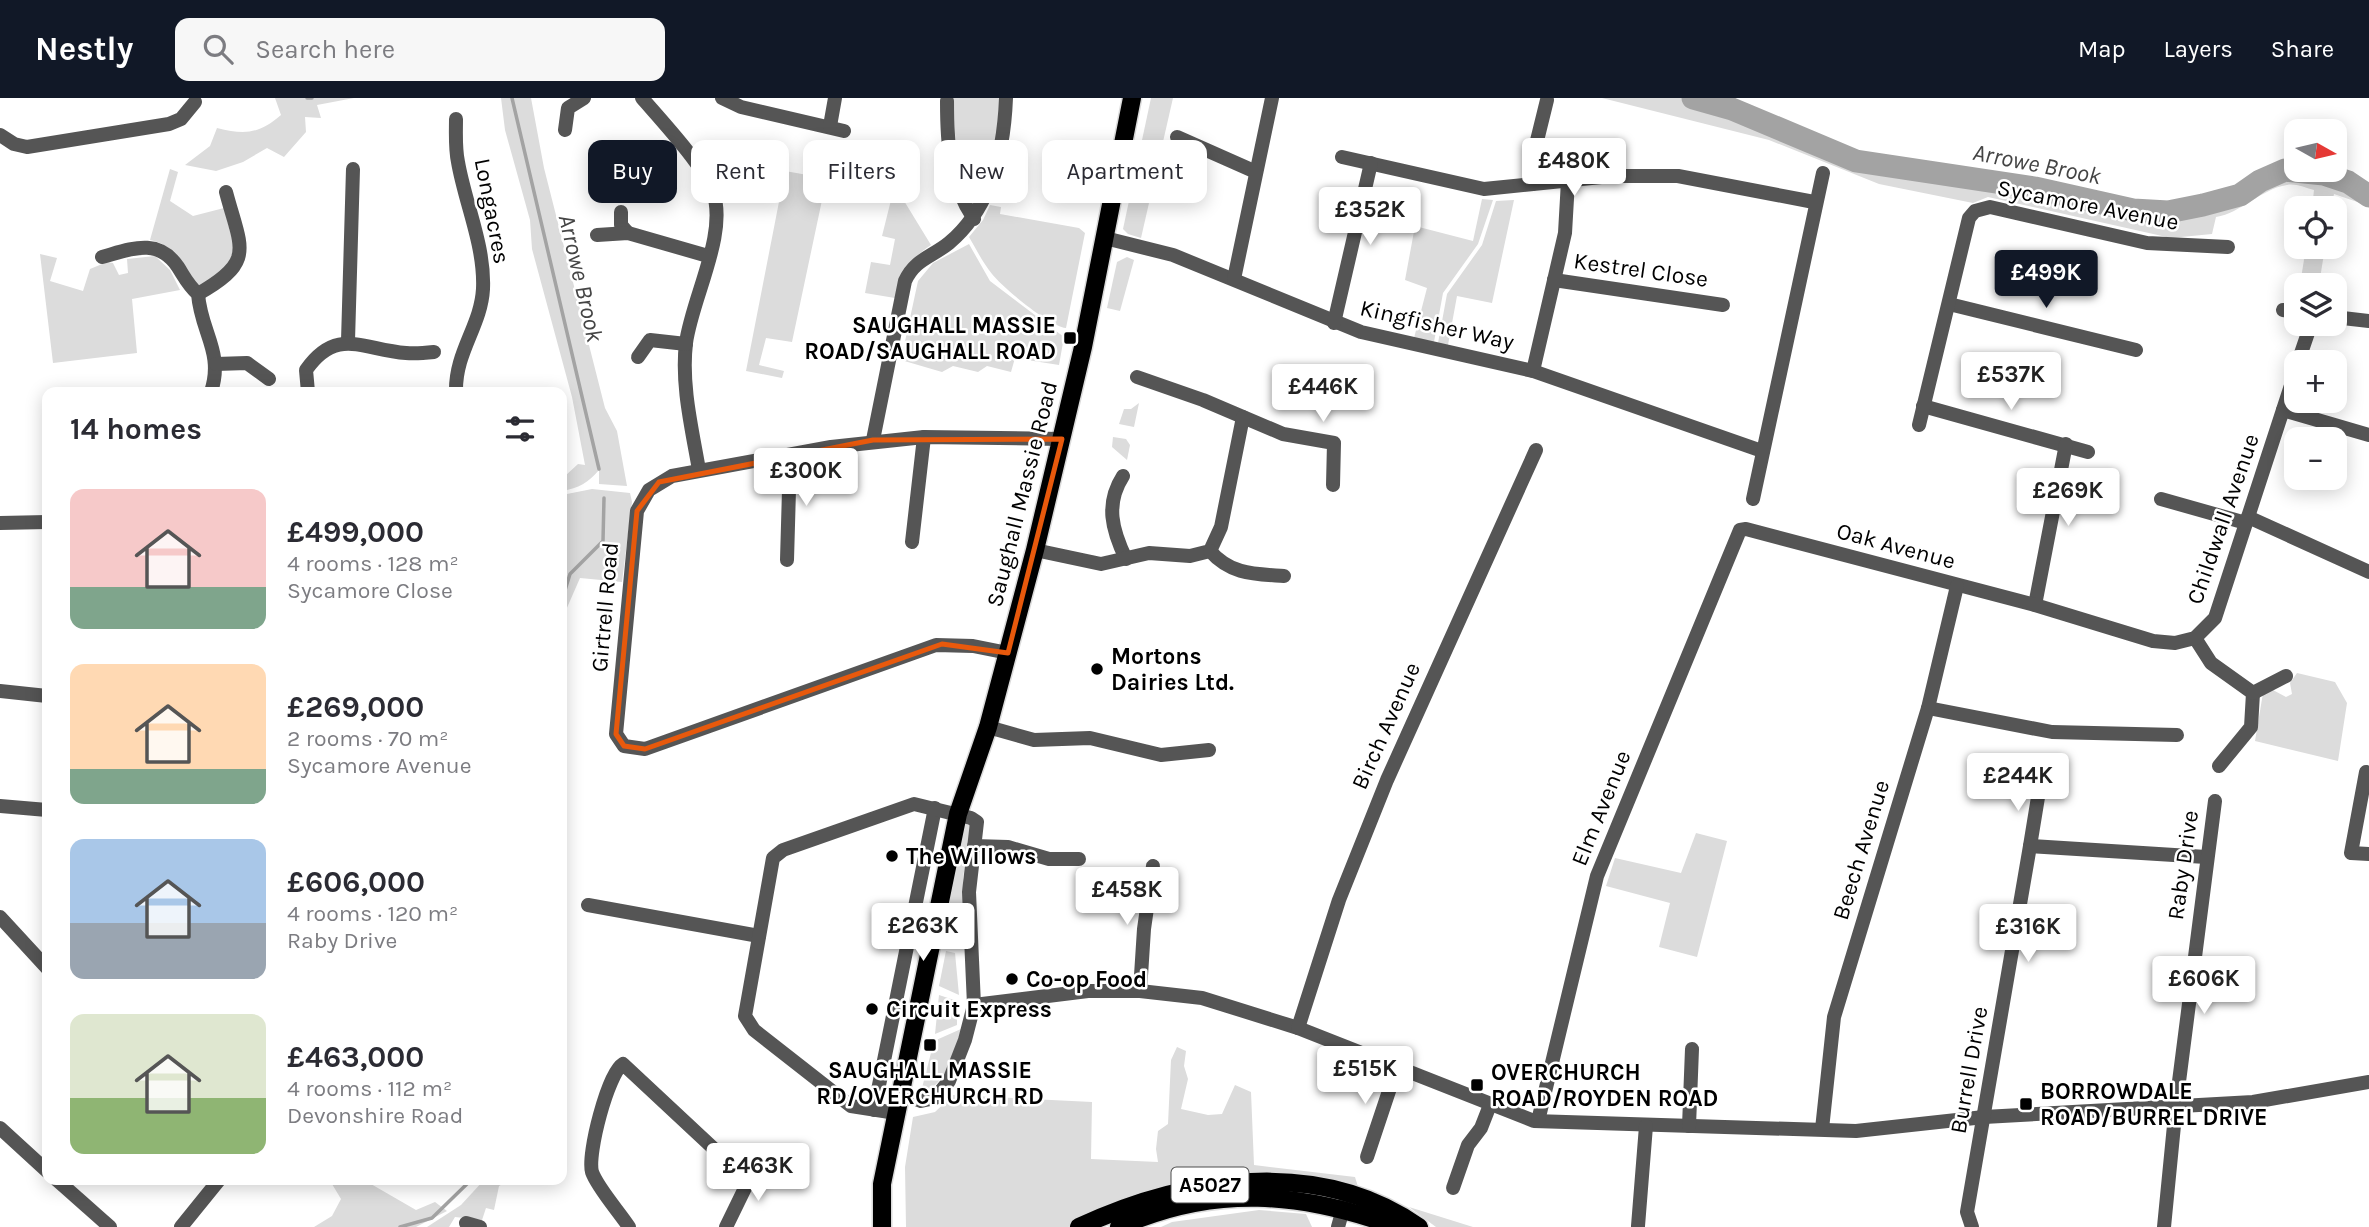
<!DOCTYPE html>
<meta charset="utf-8">
<style>
body{margin:0;font-family:Karla,sans-serif;background:#f7f7f7;color:#2b2b33;height:100vh;display:flex;flex-direction:column;font-size:26px;white-space:nowrap}
*{box-sizing:border-box;margin:0}
p{font-size:23px;color:#7c7c81}
.icon{flex:none;width:38px;height:38px;fill:none;stroke:currentColor;stroke-width:2;stroke-linecap:round;stroke-linejoin:round}
.map{position:relative;flex:1;overflow:hidden}
.side{position:absolute;left:42px;top:289px;width:525px;height:798px;display:flex;flex-direction:column;background:#fff;border-radius:14px;box-shadow:0 4px 18px #0003}
.side>*{flex:none}
.top-card{position:absolute;left:588px;top:42px;width:665px;height:63px;display:flex;gap:14px}
.needle{width:46px;rotate:98deg}
.buttons{position:absolute;left:2284px;top:21px;display:grid;gap:14px}
.buttons a{display:grid;place-items:center;width:63px;height:63px;border-radius:14px;background:#fff;box-shadow:0 4px 18px #0003;font-size:35px}
.price{position:absolute;translate:-50% -60px;padding:0 16px;border-radius:7px;background:#fff;color:#222;font-size:23px;line-height:46px;filter:drop-shadow(0 2px 4px #0008)}
.price::after{content:'';position:absolute;left:50%;top:42px;width:21px;height:16px;margin-left:-10px;background:inherit;clip-path:polygon(0 0,100% 0,50% 100%)}
.price.current{background:#111827;color:#fff}
ul{padding:0;list-style:none}
li{display:flex;align-items:center;gap:21px;height:175px;padding:0 28px}
li span{display:grid;place-items:center;flex:none;width:196px;height:140px;border-radius:14px;color:#555}
li>.icon{margin-inline-start:auto}
span .icon{width:84px;height:84px;fill:#fffc;stroke-width:1}
li b{font-size:30px}
h2{display:flex;justify-content:space-between;align-items:center;height:84px;padding:0 28px;font-size:30px}
.tag{padding:0 24px;border-radius:14px;background:#fff;box-shadow:0 4px 18px #0003;font-size:24px;line-height:63px}
.tag.current{background:#111827;color:#fff}
header{display:flex;align-items:center;gap:42px;box-sizing:border-box;height:98px;padding:0 35px;background:#111827;color:#fff}
header strong{font-size:33px}
nav{display:flex;gap:38px;margin-inline-start:auto;font-size:24px}
.search{width:490px;height:63px;background:#f7f7f7;display:flex;align-items:center;gap:18px;box-sizing:border-box;padding:0 24px;border-radius:14px;color:#7c7c81;font-size:26px}
.map>svg:first-child{display:block}
</style>
<header>
<strong>Nestly</strong>
<div class="search"><svg class="icon" aria-label="search" viewBox="0 0 24 24"><circle cx="10" cy="10" r="6"/><path d="M15 15l6 6"/></svg>Search here</div>
<nav><a>Map</a><a>Layers</a><a>Share</a></nav>
</header>
<div class="map">
<svg width="2369" height="1129" viewBox="0 0 2369 1129">
<rect width="100%" height="100%" fill="#fff"/>
<g fill="#dcdcdc">
<path d="M275 0H354L317 7 321 20 305 19 306 34 284 59 267 50 243 64 216 73 185 67 210 48 217 30C245 37 259 36 281 17Z"/>
<path d="M501 0H531L544 70 605 310 617 333 627 388 599 386V372C588 385 579 390 562 393V375L565 378 578 366 585 367 572 299 532 151 530 122 505 32Z"/>
<path d="M954 0H1000C1000 36 988 69 977 102L973 105C956 70 954 38 954 0Z"/>
<polygon points="1151,0 1173,0 1141,140 1128,136 1123,131"/>
<path d="M1602 0H1693L1732 11 1856 63 2035 90 2133 112 2168 114 2203 107 2240 97 2260 83 2285 72 2324 76 2348 84 2369 98V108L2334 96 2331 110H2312L2314 92C2306 90 2295 85 2287 87 2261 91 2241 115 2216 119L2212 136 2171 140 1988 99 1973 105 1879 86 1769 42Z"/>
<path d="M170 71 178 74 170 103 193 118 224 110 234 149 229 170 202 188 195 187C183 168 174 146 150 142Z"/>
<path d="M785 73 898 93 931 147C909 161 904 176 895 200L865 195 871 164 890 167 895 141 882 138 891 102 825 88 792 244 766 240 759 267 784 273 782 280 746 273Z"/>
<polygon points="1482,101 1493,102 1478,146 1443,195 1434,244 1414,240 1427,190 1405,182 1415,128 1473,143"/>
<polygon points="1514,102 1492,205 1457,198 1448,247 1438,245 1447,196 1482,147 1496,103"/>
<path d="M990 107 1001 109 1000 116 1079 130 1085 135 1066 230C1049 228 1003 190 992 176 983 165 976 151 969 139L983 122Z"/>
<polygon points="969,146 990,183 1064,239 1059,267 1015,260 1011,274 987,268 978,274 953,268 942,274 901,262 918,183 933,165"/>
<polygon points="2306,149 2325,149 2319,187 2300,187"/>
<polygon points="40,156 57,160 50,183 83,193 90,171 107,164 113,165 119,177 128,175 127,161 155,158 170,172 180,192 132,201 137,255 53,265"/>
<polygon points="1127,159 1134,162 1120,213 1107,210 1117,164"/>
<polygon points="1139,305 1134,329 1119,326 1124,311 1131,311"/>
<polygon points="1113,339 1126,341 1130,347 1127,362 1112,349"/>
<polygon points="592,391 630,395 632,404 622,484 580,480 566,512 562,545 562,397"/>
<polygon points="2297,575 2335,584 2347,605 2338,663 2255,643 2263,595 2273,592 2286,599 2292,596 2290,585"/>
<polygon points="966,726 971,727 963,780 965,824 956,829 947,822 948,814"/>
<polygon points="1696,735 1727,743 1697,859 1659,849 1670,805 1606,788 1615,760 1681,775"/>
<polygon points="946,853 955,855 959,897 939,888"/>
<polygon points="939,897 957,903 957,927 935,936"/>
<path d="M961 931C954 957 949 978 927 994L922 990 934 943Z"/>
<polygon points="1177,949 1186,953 1184,968 1188,981 1181,1011 1208,1017 1222,1016 1235,987 1251,994 1254,1067 1355,1079 1359,1092 1310,1081 1088,1120 1068,1129 906,1129 905,1069 913,1019 935,1014 953,997 1092,1004 1091,1061 1158,1064 1156,1051 1158,1033 1168,1026 1171,962"/>
<polygon points="333,1082 364,1082 416,1112 435,1104 447,1113 416,1129 314,1129 332,1118 341,1101 332,1086"/>
<polygon points="484,1082 509,1082 499,1088 494,1112 486,1110 482,1122 455,1119 449,1129 427,1129 461,1107"/>
<polygon points="1409,1109 1473,1129 1436,1129"/>
<polygon points="1259,1112 1306,1116 1312,1129 1161,1129 1172,1124"/>
</g>
<g fill="none" stroke-linecap="round" stroke-linejoin="round">
<g stroke="#a3a3a3" stroke-width="3.5">
<polyline points="307,0 312,0"/>
<polyline points="512,0 599,371"/>
<polyline points="562,502 570,476 603,443 604,400"/>
<polyline points="400,1129 432,1120 471,1082"/>
</g>
<polyline stroke="#a3a3a3" stroke-width="23" points="1693,0 1732,11 1856,63 2035,90 2133,112 2168,114 2203,107 2240,97 2260,83 2285,72 2324,76 2348,84 2369,98"/>
<g stroke="#dbdbdb" stroke-width="21">
<g id="major">
<polyline points="882,1129 882,1086 958,716 988,629 1035,452 1083,249 1132,0"/>
<path d="M1079 1129C1184 1080 1318 1058 1419 1129"/>
<path d="M1119 1129C1214 1086 1302 1094 1397 1129"/>
</g>
</g>
<g stroke="#555" stroke-width="14">
<path d="M642 0C661 22 704 68 713 94 728 136 692 200 686 245 681 287 692 331 699 372"/>
<polyline points="722,0 741,9 844,33"/>
<path d="M947 3C947 46 949 84 974 121"/>
<polyline points="830,28 835,0"/>
<polyline points="565,32 568,10 584,0"/>
<polyline points="0,37 14,46 27,49 169,26 181,21 195,4"/>
<polyline points="1177,39 1256,74"/>
<polyline points="1342,59 1484,91 1611,78 1678,78 1814,104"/>
<polyline points="1532,86 1531,67 1547,2"/>
<polyline points="621,114 621,127 628,135"/>
<polyline points="597,137 628,135 708,158"/>
<polyline points="1105,140 1173,157 1361,234 1533,273 1762,353"/>
<path d="M102 159C131 151 158 139 178 169 185 180 188 187 198 196 201 235 224 254 211 294"/>
<polyline points="1234,181 1272,0"/>
<polyline points="1554,182 1723,207"/>
<path d="M198 196C256 163 241 151 226 94"/>
<polyline points="1949,206 2136,252"/>
<polyline points="2283,212 2296,214"/>
<polyline points="2334,219 2369,223"/>
<polyline points="1334,225 1371,65"/>
<polyline points="348,243 353,71"/>
<polyline points="638,259 650,242 686,246"/>
<polyline points="2298,264 2311,226"/>
<polyline points="216,266 247,265 269,281"/>
<polyline points="1533,273 1565,135 1568,83"/>
<polyline points="1137,279 1203,302 1283,336 1334,345 1333,387"/>
<path d="M308 294 306 272C337 228 363 252 406 255 415 256 425 255 434 254"/>
<path d="M456 294C455 254 481 228 483 191 485 148 465 105 458 64 455 50 456 35 456 21"/>
<polyline points="1923,308 2088,354"/>
<polyline points="2283,312 2369,337"/>
<polyline points="1919,327 1969,120 1975,113 1990,109 2147,145 2228,149"/>
<path d="M873 342 905 183C915 161 932 159 949 145 991 110 1004 53 1006 0"/>
<path d="M1123 378C1105 406 1112 432 1126 461"/>
<polyline points="1753,401 1823,75"/>
<polyline points="2161,401 2246,425"/>
<polyline points="2248,419 2369,474"/>
<polyline points="0,425 47,424"/>
<polyline points="912,444 924,339"/>
<polyline points="1035,452 1101,466 1149,455 1190,458 1210,453 1221,429 1243,319"/>
<path d="M1210 453C1231 477 1255 476 1284 478"/>
<polyline points="787,462 790,357"/>
<polyline points="2035,507 2066,346"/>
<polyline points="2195,540 2211,565 2253,595 2251,629 2219,668"/>
<polyline points="1008,555 973,548 936,547 645,651 624,648 616,636 637,413 649,392 672,378 831,349 924,339 1062,341"/>
<polyline points="0,593 47,598"/>
<polyline points="2253,595 2286,578"/>
<polyline points="1928,610 2052,634 2177,637"/>
<polyline points="988,629 1034,642 1090,640 1161,657 1209,652"/>
<polyline points="2366,674 2351,755 2369,756"/>
<polyline points="0,708 47,712"/>
<polyline points="974,748 1008,749 1049,761 1079,761"/>
<polyline points="2030,748 2040,687"/>
<polyline points="588,807 759,838"/>
<polyline points="0,819 47,870"/>
<polyline points="934,836 970,842"/>
<polyline points="1140,893 1144,831 1153,768"/>
<polyline points="974,907 1088,893 1140,893 1202,900 1298,930 1534,1023 1856,1033 1984,1019 2253,1004 2369,984"/>
<polyline points="1298,930 1339,802 1387,682 1536,352"/>
<polyline points="874,1012 935,710"/>
<polyline points="896,1015 851,1008 754,932 745,918 773,760 783,752 914,706 971,720 977,724 969,794 974,907 965,942 949,983 935,1000 921,1003 901,995"/>
<polyline points="1538,1023 1597,778 1740,432 1746,431 2035,507 2153,543 2175,545 2195,540 2215,520 2296,272"/>
<polyline points="1689,1028 1692,951"/>
<polyline points="0,1030 47,1073"/>
<polyline points="1822,1031 1834,919 1928,610 1957,488"/>
<polyline points="1367,1059 1397,969"/>
<polyline points="57,1082 110,1129"/>
<polyline points="1453,1090 1468,1047 1481,1030 1490,1007"/>
<polyline points="466,1125 480,1129"/>
<polyline points="1638,1128 1646,1028"/>
<polyline points="181,1129 219,1082"/>
<path d="M629 1129C620 1115 597 1089 592 1074 587 1056 608 975 623 966L742 1077 746 1088 726 1129"/>
<polyline points="1338,1129 1345,1104"/>
<polyline points="1972,1129 1967,1114 2030,748 2206,759"/>
<polyline points="2164,1129 2176,1007 2215,703"/>
</g>
<use href="#major" stroke="#000" stroke-width="18"/>
</g>
<path fill="none" stroke="#e8590c" stroke-width="5" stroke-linejoin="round" d="M1062 341 1008 555 942 546 645 651 624 648 616 636 637 413 659 384 873 342Z"/>
<g fill="#000" stroke="#fff" stroke-width="2.5">
<rect x="1063" y="233" width="14" height="14" rx="3.5"/>
<circle cx="1097" cy="571" r="7"/>
<circle cx="892" cy="758" r="7"/>
<circle cx="1012" cy="881" r="7"/>
<circle cx="872" cy="911" r="7"/>
<rect x="923" y="940" width="14" height="14" rx="3.5"/>
<rect x="1470" y="980" width="14" height="14" rx="3.5"/>
<rect x="2019" y="999" width="14" height="14" rx="3.5"/>
</g>
<g text-anchor="middle" dominant-baseline="central" stroke-width="5" stroke-linejoin="round" paint-order="stroke">
<rect fill="#fff" stroke="#4c4c4c" stroke-width="2" x="1171.5" y="1069.5" width="77" height="35" rx="5"/>
<g font-size="21" font-weight="bold" fill="#000">
<text x="1210" y="1087">A5027</text>
</g>
<g font-size="23" fill="#000" stroke="#fff">
<text transform="translate(2088 107) rotate(11)">Sycamore Avenue</text>
<text transform="translate(492 113) rotate(79)">Longacres</text>
<text transform="translate(1641 172) rotate(8)">Kestrel Close</text>
<text transform="translate(1437 227) rotate(13)">Kingfisher Way</text>
<text transform="translate(1022 396) rotate(-76)">Saughall Massie Road</text>
<text transform="translate(2223 421) rotate(-71)">Childwall Avenue</text>
<text transform="translate(1896 448) rotate(15)">Oak Avenue</text>
<text transform="translate(605 509) rotate(-85)">Girtrell Road</text>
<text transform="translate(1386 628) rotate(-66)">Birch Avenue</text>
<text transform="translate(1601 710) rotate(-68)">Elm Avenue</text>
<text transform="translate(1861 752) rotate(-73)">Beech Avenue</text>
<text transform="translate(2183 767) rotate(-82)">Raby Drive</text>
<text transform="translate(1969 972) rotate(-80)">Burrell Drive</text>
</g>
<g font-size="23" font-weight="bold" fill="#000" stroke="#fff" text-anchor="start">
<text x="1056" y="227" text-anchor="end">SAUGHALL MASSIE<tspan x="1056" dy="26">ROAD/SAUGHALL ROAD</tspan></text>
<text x="1111" y="558">Mortons<tspan x="1111" dy="26">Dairies Ltd.</tspan></text>
<text x="906" y="758">The Willows</text>
<text x="1026" y="881">Co-op Food</text>
<text x="886" y="911">Circuit Express</text>
<text x="930" y="972" text-anchor="middle">SAUGHALL MASSIE<tspan x="930" dy="26">RD/OVERCHURCH RD</tspan></text>
<text x="1491" y="974">OVERCHURCH<tspan x="1491" dy="26">ROAD/ROYDEN ROAD</tspan></text>
<text x="2040" y="993">BORROWDALE<tspan x="2040" dy="26">ROAD/BURREL DRIVE</tspan></text>
</g>
<g font-size="24" font-style="italic" fill="#444" stroke="#fff">
<text transform="translate(2037 66) rotate(11)">Arrowe Brook</text>
<text transform="translate(581 180) rotate(77)">Arrowe Brook</text>
</g>
</g>
</svg>
<div class="buttons">
<a><svg class="needle" viewBox="-14 -14 28 28"><path d="M0-13l5 13h-10z" fill="#e53935"/><path d="M0 13l5-13h-10z" fill="#7c7c81"/></svg></a>
<a><svg class="icon" aria-label="locate" viewBox="0 0 24 24"><circle cx="12" cy="12" r="6"/><path d="M12 2v4M12 18v4M2 12h4M18 12h4"/></svg></a>
<a><svg class="icon" aria-label="layers" viewBox="0 0 24 24"><path d="M12 4l9 5-9 5-9-5zM3 14l9 5 9-5"/></svg></a>
<a>+</a>
<a>−</a>
</div>
<b class="price" style="left:1574px;top:100px">£480K</b>
<b class="price" style="left:1370px;top:149px">£352K</b>
<b class="price current" style="left:2046px;top:212px">£499K</b>
<b class="price" style="left:2011px;top:314px">£537K</b>
<b class="price" style="left:1323px;top:326px">£446K</b>
<b class="price" style="left:806px;top:410px">£300K</b>
<b class="price" style="left:2068px;top:430px">£269K</b>
<b class="price" style="left:2018px;top:715px">£244K</b>
<b class="price" style="left:1127px;top:829px">£458K</b>
<b class="price" style="left:923px;top:865px">£263K</b>
<b class="price" style="left:2028px;top:866px">£316K</b>
<b class="price" style="left:2204px;top:918px">£606K</b>
<b class="price" style="left:1365px;top:1008px">£515K</b>
<b class="price" style="left:758px;top:1105px">£463K</b>
<div class="top-card">
<a class="tag current">Buy</a>
<a class="tag">Rent</a>
<a class="tag">Filters</a>
<a class="tag">New</a>
<a class="tag">Apartment</a>
</div>
<section class="side">
<h2>14 homes<svg class="icon" aria-label="filters" viewBox="0 0 24 24"><path d="M4 7h16M4 17h16"/><circle cx="9" cy="7" r="2"/><circle cx="15" cy="17" r="2"/></svg></h2>
<ul>
<li><span style="background:linear-gradient(#f6c9c9 70%,#7fa58c 0)"><svg class="icon" aria-label="home" viewBox="0 0 24 24"><path d="M3 11l9-7 9 7M6 9v11h12V9"/></svg></span><div><b>£499,000</b><p>4 rooms · 128 m²</p><p>Sycamore Close</p></div></li>
<li><span style="background:linear-gradient(#ffd9b3 75%,#7fa58c 0)"><svg class="icon" aria-label="home" viewBox="0 0 24 24"><path d="M3 11l9-7 9 7M6 9v11h12V9"/></svg></span><div><b>£269,000</b><p>2 rooms · 70 m²</p><p>Sycamore Avenue</p></div></li>
<li><span style="background:linear-gradient(#a9c7e8 60%,#9aa5b1 0)"><svg class="icon" aria-label="home" viewBox="0 0 24 24"><path d="M3 11l9-7 9 7M6 9v11h12V9"/></svg></span><div><b>£606,000</b><p>4 rooms · 120 m²</p><p>Raby Drive</p></div></li>
<li><span style="background:linear-gradient(#dfe7d0 60%,#8fb573 0)"><svg class="icon" aria-label="home" viewBox="0 0 24 24"><path d="M3 11l9-7 9 7M6 9v11h12V9"/></svg></span><div><b>£463,000</b><p>4 rooms · 112 m²</p><p>Devonshire Road</p></div></li>
</ul>
</section>
</div>
